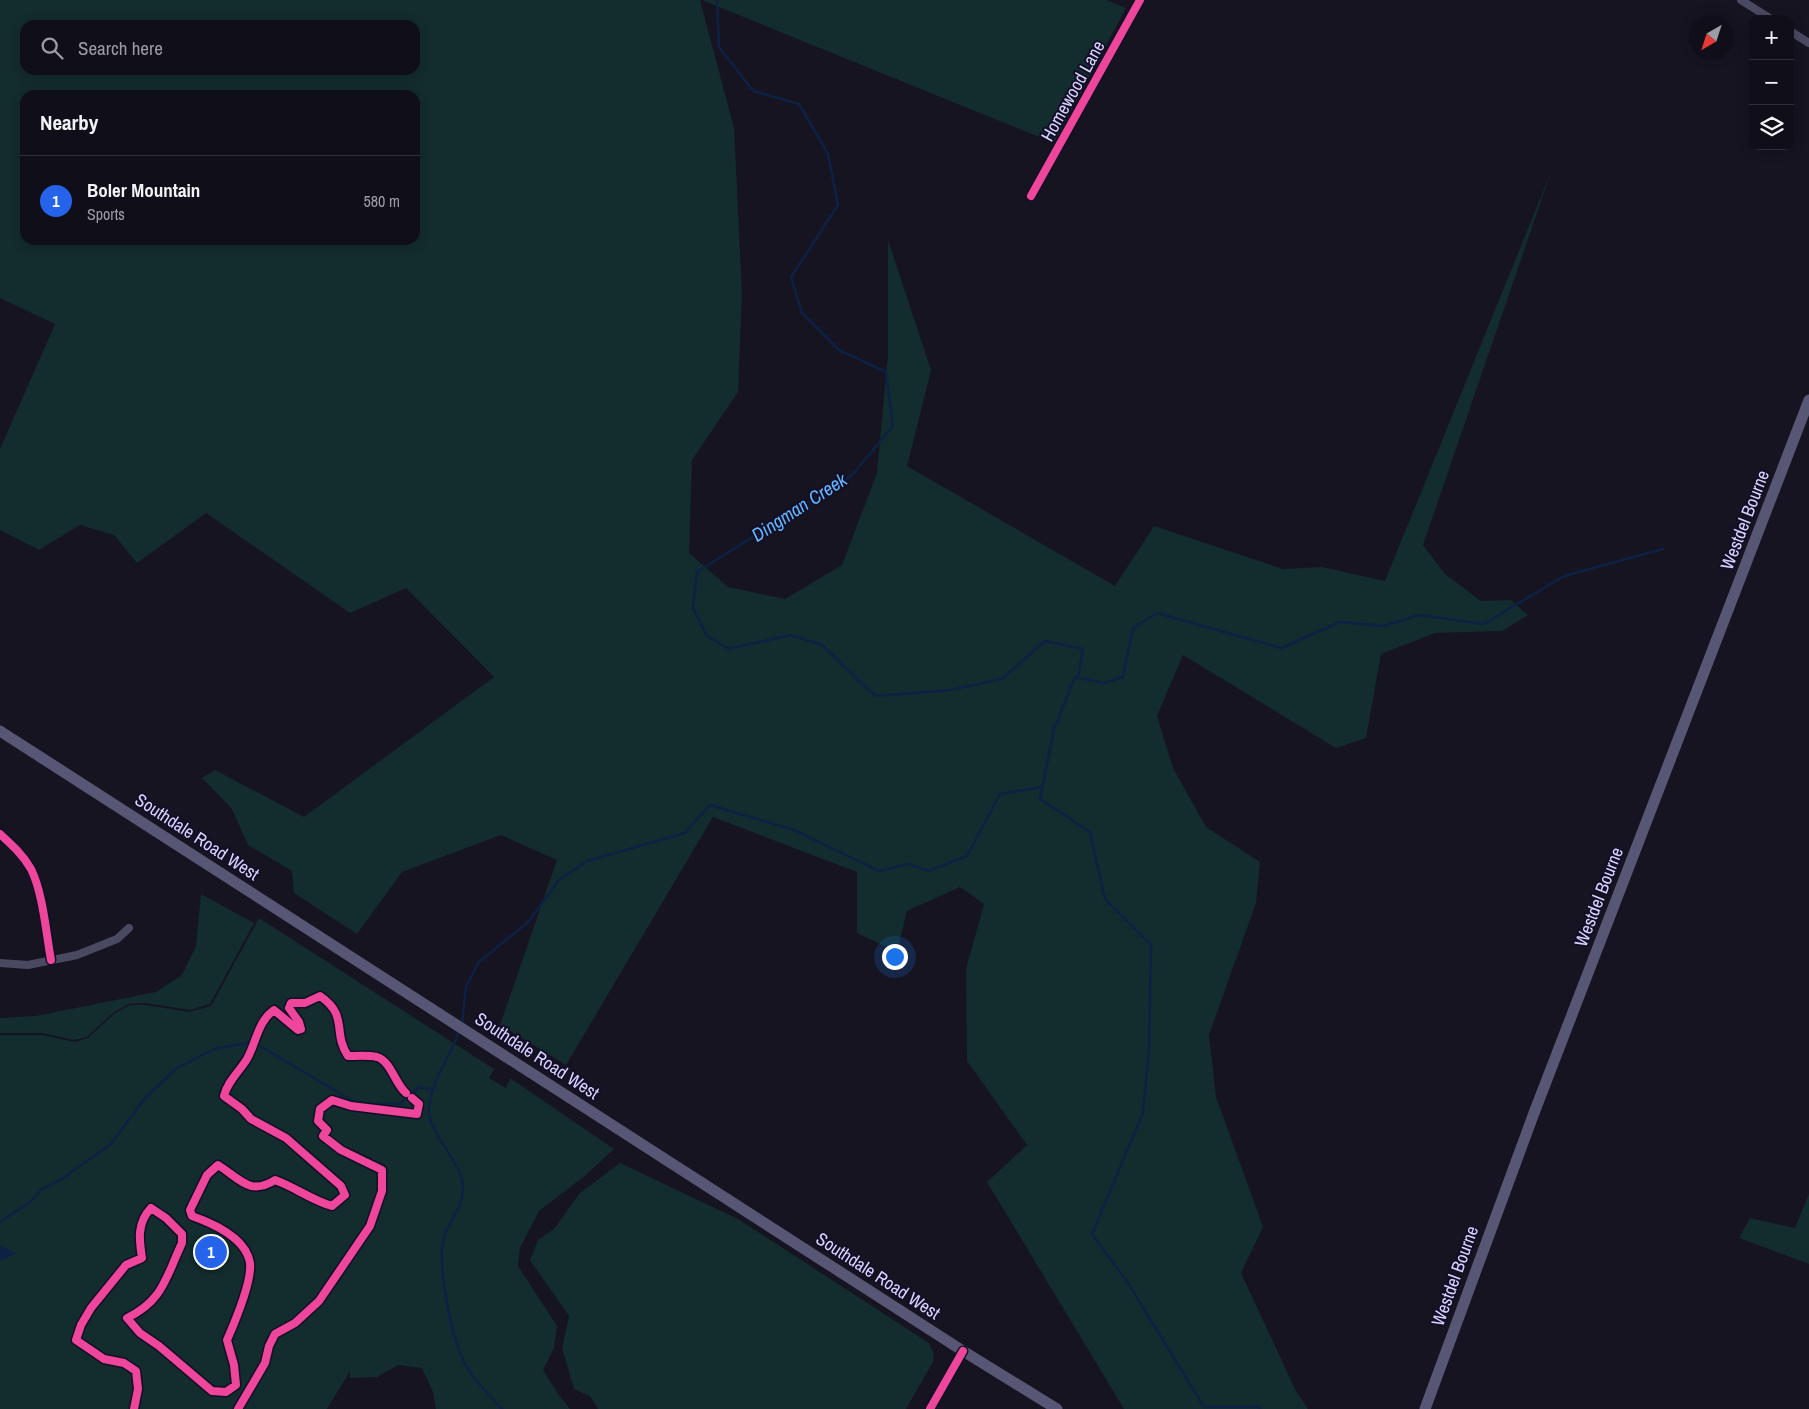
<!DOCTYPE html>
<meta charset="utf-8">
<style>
:root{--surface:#100f19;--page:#191822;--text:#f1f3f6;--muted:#9c9ca2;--line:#302f38;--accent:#2563eb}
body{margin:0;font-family:"Archivo Narrow",sans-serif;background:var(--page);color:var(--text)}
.controls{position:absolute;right:15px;top:15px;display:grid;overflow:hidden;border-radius:10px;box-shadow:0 2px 12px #0003}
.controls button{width:45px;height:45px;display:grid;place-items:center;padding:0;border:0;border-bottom:1px solid var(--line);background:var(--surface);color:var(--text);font:25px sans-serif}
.compass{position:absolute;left:1689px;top:15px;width:45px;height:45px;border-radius:50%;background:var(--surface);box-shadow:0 2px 12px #0003;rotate:219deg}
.you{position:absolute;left:894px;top:956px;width:18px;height:18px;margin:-12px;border:4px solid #fff;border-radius:50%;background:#1a73e8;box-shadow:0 0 0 8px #1a73e833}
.badge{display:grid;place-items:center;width:32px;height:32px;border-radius:50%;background:var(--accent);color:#fff;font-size:16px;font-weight:700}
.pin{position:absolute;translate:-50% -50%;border:2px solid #fff;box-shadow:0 1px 5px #0006}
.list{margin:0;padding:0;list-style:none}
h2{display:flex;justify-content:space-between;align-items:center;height:65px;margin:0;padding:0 20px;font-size:21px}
h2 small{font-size:16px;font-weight:400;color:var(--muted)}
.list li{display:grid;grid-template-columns:32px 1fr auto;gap:15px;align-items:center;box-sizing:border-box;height:90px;padding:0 20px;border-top:1px solid var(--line)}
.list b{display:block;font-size:19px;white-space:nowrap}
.list p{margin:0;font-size:16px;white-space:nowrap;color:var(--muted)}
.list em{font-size:16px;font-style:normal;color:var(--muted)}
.icon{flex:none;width:28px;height:28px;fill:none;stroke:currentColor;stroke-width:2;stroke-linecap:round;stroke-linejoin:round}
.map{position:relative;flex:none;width:1809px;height:1409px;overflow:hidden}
.search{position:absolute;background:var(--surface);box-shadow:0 2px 12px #0003;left:20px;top:20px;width:400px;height:55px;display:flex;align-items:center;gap:12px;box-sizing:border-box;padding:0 18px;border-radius:15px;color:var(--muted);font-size:19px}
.panel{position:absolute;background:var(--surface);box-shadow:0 2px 12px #0003;left:20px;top:90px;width:400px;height:155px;border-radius:15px}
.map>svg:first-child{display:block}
.green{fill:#132c2d;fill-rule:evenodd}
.water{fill:#0d2144}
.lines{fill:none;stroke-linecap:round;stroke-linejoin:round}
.stream{stroke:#0d2144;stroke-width:2.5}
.street{stroke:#4a4962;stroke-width:8}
.secondary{stroke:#575674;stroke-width:11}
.cycleway-casing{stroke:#130f26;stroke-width:11}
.cycleway{stroke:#ed469a;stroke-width:8}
.labels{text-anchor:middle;stroke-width:4;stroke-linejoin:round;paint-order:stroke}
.street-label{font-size:18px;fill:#d9d4ff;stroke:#130f26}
.water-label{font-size:19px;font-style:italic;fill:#62b6ff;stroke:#130f26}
</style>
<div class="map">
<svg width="1809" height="1409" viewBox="0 0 1809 1409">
<rect width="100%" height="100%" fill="#161421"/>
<path class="green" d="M0,0H700L734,128L742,293L738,392L692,460L689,553L728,587L785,599L842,565L877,473L888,355V240L931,370L907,466L1115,586L1154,526L1283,569L1322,567L1385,581L1551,172L1423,545L1445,574L1481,601L1511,600L1528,615L1502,631L1435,633L1381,654L1366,738L1336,748L1183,655L1157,716L1173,768L1206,827L1260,862L1256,903L1209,1035L1216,1097L1263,1227L1241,1273L1296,1391L1308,1409H1124L987,1182L1027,1145L967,1061L966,969L984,904L960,887L907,911L897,952L857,933V872L713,817L566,1065L500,1025L557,860L501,835L402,872L357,934L294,893L292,871L248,845L232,809L202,778L215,770L304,817L494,677L406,588L350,613L206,513L137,563L114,535L80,525L39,550L0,530V449L55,324L0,298ZM25,25H415V70H25ZM25,95H415V240H25Z
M702,0H1106L1126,8L1054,143Z
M201,894L254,923L210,1004L190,1010L145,1003L129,1004L114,1012L87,1037L74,1040L42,1033H0V1018L36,1016L156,992L182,975L196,946Z
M259,918L494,1069L489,1078L506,1088L510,1078L614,1149L586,1175L539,1211L520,1248L518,1266L557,1326L554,1348L543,1370L559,1395L570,1409H436L433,1392L422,1368L398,1365L377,1377L350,1378V1371L327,1409H0V1035H42L75,1042L88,1038L115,1013L130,1005H146L189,1012L211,1006Z
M620,1163L738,1219L929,1343L934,1354L933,1362L906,1409H598L590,1396L574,1389L562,1348L569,1316L530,1260L538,1240L554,1229L579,1194Z
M1809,1194V1264L1739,1238L1750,1218L1795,1228Z"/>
<path class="water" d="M0,1246L16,1253L5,1259L0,1260Z"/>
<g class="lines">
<path class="stream" d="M717,0L719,47L753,91L799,104L828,154L838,205L791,277L802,313L839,350L886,372L893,426L852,475L697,572L693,608L707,636L729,649L790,635L822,645L875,696L950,690L1002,679L1045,641L1083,649L1078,677
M462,1024L466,987L478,963L529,921L559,880L587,861L685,833L710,805L794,830L879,871L908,864L929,871L967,856L1000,794L1042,787
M459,1031C450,1059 429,1082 429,1112C429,1132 464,1167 463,1187C463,1213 445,1221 442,1247C440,1276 451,1335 464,1362C470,1375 491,1398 502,1409
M0,1222L30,1202L42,1189L60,1180L111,1144L145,1098L177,1068L214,1049L253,1042L358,1104H400L419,1087L431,1089
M1260,1409L1259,1407H1204L1128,1283L1092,1234L1143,1113L1149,1047L1151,945L1105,899L1090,832L1040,799L1054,729L1075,677L1104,683L1123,677L1133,628L1157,613L1281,648L1340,622L1384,626L1419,615L1484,624L1564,576L1663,549"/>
<path class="street" d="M1741,0L1771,19
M1790,31L1809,43
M1031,196L1140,0
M0,834C12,845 23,855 31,869C43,893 46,933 51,960
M0,963L28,965L77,955L117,939L129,928
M930,1409L963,1351"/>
<path class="secondary" d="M0,731L963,1351L1057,1409
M1425,1409L1534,1113L1809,400"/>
<defs>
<path id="cycleway" d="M1031,196L1140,0
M0,834C12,845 23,855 31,869C43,893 46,933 51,960
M134,1409L138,1389L136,1371L124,1363L104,1359L76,1340L81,1325L91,1308L126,1265L142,1258C139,1239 137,1223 151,1208L166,1218L182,1234V1243C166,1277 163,1301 127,1318L140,1333L159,1346L212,1391L226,1392L236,1385L234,1365L227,1340C234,1324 252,1281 250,1263C246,1238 212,1223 192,1216L190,1210L207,1175L218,1165C240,1179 250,1196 275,1180C295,1187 311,1200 332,1206L345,1195L341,1186L286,1138L251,1119L242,1109L224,1096C227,1082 239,1072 247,1059C256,1043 258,1021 274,1010L298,1030L301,1029L299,1022L289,1008L291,1003H305L320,996C349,1016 332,1032 348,1056C357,1056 368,1055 377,1057C391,1061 395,1084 406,1093
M238,1409L265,1363L269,1346L275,1334L295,1323L319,1301L370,1226L382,1191V1170L341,1150L323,1136L327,1130L318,1121L320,1109L332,1100L351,1106L417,1114L419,1104L412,1098
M930,1409L963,1351"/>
</defs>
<use href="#cycleway" class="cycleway-casing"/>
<use href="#cycleway" class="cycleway"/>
</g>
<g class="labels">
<g class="street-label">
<text transform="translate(1073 91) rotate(-61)" y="6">Homewood Lane</text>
<text transform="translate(1745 520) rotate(-69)" y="6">Westdel Bourne</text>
<text transform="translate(197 837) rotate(33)" y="6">Southdale Road West</text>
<text transform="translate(1599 897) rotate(-69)" y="6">Westdel Bourne</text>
<text transform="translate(537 1056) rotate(33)" y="6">Southdale Road West</text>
<text transform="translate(878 1276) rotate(33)" y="6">Southdale Road West</text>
<text transform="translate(1455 1276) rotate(-70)" y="6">Westdel Bourne</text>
</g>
<g class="water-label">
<text transform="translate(799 507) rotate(-33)" y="7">Dingman Creek</text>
</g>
</g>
</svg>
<div class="controls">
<button>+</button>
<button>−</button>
<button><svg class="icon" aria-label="layers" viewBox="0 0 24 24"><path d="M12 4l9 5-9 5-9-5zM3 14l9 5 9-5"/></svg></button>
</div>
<svg class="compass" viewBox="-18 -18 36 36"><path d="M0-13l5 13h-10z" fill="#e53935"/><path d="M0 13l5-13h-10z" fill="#9c9ca2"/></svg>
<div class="you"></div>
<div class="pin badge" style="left:211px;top:1252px">1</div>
<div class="search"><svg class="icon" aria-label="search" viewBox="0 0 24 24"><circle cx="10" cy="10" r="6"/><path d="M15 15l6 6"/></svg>Search here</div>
<section class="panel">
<h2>Nearby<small></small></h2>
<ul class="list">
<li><span class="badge">1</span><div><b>Boler Mountain</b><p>Sports</p></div><em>580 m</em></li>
</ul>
</section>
</div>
